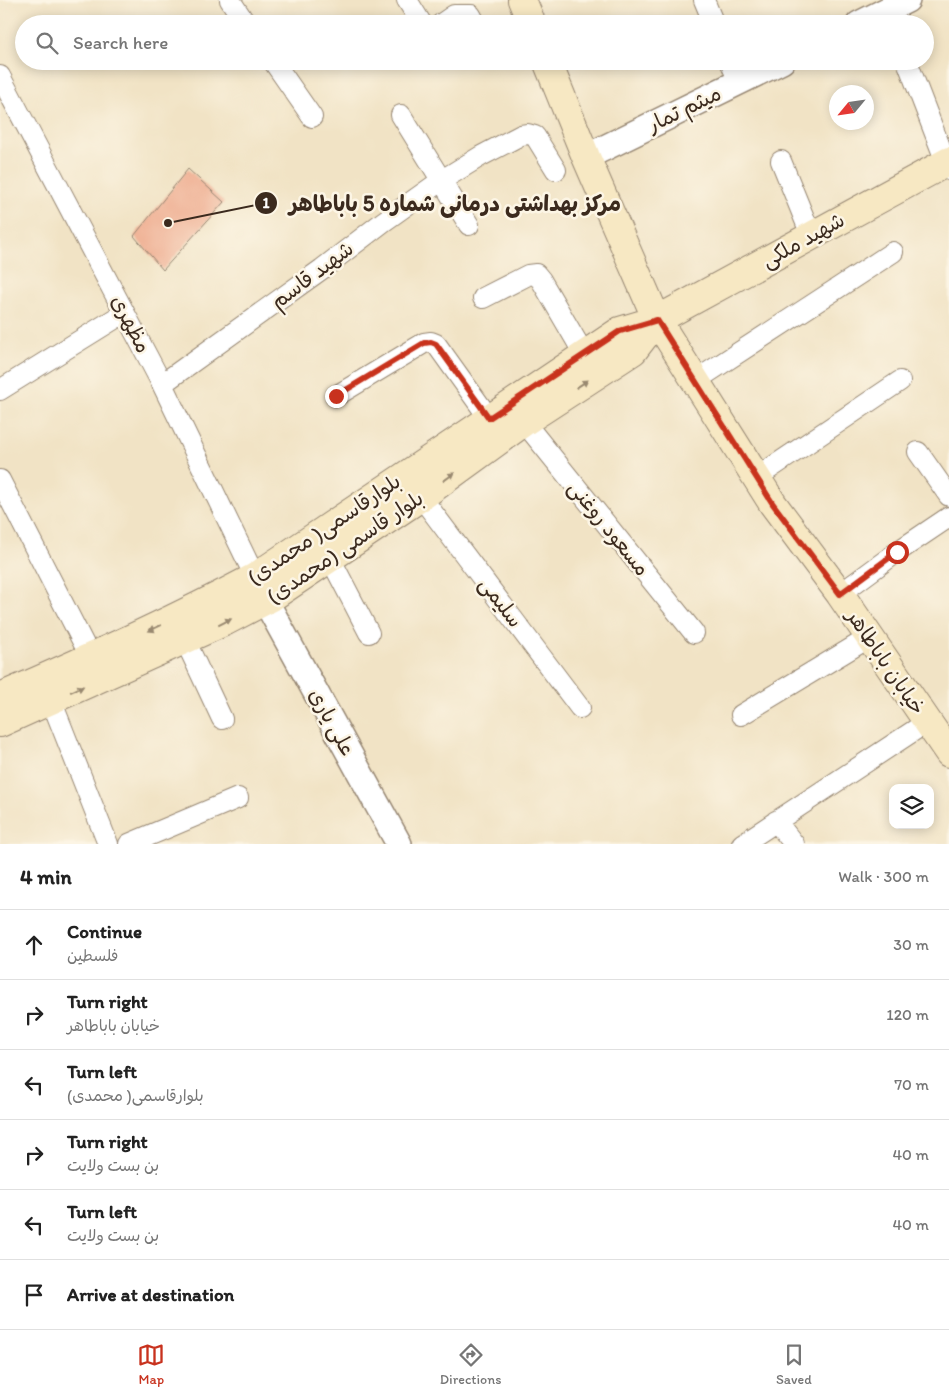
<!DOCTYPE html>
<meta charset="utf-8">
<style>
:root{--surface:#fff;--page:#f6f6f6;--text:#222;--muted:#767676;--line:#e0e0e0;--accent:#c8321e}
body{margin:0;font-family:Itim,"Playpen Sans Arabic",sans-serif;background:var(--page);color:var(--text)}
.controls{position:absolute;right:15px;bottom:15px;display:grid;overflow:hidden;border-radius:10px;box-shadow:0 2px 12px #0003}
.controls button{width:45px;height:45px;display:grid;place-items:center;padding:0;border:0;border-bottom:1px solid var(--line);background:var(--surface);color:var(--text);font:25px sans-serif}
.compass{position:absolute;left:829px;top:85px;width:45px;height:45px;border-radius:50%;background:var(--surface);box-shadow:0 2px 12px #0003;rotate:241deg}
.stop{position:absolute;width:15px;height:15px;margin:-11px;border:4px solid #c8321e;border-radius:50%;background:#fff}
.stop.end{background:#c8321e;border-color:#fff;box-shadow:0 1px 5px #0008}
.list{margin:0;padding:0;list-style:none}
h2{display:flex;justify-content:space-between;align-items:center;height:65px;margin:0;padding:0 20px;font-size:21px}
h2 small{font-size:16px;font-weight:400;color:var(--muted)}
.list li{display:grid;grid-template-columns:32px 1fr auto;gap:15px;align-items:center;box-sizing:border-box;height:70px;padding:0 20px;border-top:1px solid var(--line)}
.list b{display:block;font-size:19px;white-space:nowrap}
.list p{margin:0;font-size:16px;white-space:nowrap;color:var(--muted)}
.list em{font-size:16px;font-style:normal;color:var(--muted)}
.icon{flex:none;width:28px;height:28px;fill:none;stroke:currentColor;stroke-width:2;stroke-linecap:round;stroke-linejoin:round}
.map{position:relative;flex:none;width:949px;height:844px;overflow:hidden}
.search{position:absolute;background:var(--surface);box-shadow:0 2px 12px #0003;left:15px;right:15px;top:15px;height:55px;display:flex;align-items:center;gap:12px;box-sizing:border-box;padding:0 18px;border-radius:28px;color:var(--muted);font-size:19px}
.sheet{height:485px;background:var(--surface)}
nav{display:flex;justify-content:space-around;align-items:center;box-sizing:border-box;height:70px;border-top:1px solid var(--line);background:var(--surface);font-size:14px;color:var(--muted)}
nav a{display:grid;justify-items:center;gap:2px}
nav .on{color:var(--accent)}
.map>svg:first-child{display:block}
.building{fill:#f0b498}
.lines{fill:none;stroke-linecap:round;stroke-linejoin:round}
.minor-casing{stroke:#968672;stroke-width:22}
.tertiary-casing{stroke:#968672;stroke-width:28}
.secondary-casing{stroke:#968672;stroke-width:30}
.minor{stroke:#fff;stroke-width:20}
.tertiary{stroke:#fff;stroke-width:25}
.secondary{stroke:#f7e8c3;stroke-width:28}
.oneway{fill:#998970}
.route{stroke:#c8321e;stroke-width:6}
.labels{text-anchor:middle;stroke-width:5;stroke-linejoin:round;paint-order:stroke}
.street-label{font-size:21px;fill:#3b2a1e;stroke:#fcf5e5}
.leader{fill:none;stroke:#3b2a1e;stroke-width:2}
.callout-dot{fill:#3b2a1e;stroke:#fcf5e5;stroke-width:2}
.mark-label{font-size:15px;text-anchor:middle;font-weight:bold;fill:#fff}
.callout-label{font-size:22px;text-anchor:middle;font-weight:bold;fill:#3b2a1e;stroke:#fcf5e5;stroke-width:5;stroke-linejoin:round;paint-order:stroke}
</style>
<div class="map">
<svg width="949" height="844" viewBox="0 0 949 844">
<rect width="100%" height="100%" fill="#fcf5e5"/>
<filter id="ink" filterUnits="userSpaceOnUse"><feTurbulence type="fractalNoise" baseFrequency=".02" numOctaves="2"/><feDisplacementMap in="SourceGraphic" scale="10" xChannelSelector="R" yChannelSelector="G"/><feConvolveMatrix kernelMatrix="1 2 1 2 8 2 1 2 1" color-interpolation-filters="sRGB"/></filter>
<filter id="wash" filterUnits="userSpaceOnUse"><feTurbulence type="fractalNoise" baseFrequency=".0096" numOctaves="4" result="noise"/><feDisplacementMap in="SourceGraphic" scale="20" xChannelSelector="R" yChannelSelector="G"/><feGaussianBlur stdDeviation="1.12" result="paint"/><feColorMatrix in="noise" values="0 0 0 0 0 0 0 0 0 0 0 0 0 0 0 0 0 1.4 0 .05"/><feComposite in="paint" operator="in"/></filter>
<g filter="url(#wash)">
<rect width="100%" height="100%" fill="#f1e3c5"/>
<g id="blocks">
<path class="building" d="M188,169L224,202L163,270L134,236Z"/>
</g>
</g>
<g filter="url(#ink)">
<use href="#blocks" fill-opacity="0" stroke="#968672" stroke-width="1"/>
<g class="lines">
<defs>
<path id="minor" d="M230,0L246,24
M407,0L422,24
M704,0L714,24
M441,24L454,15H471L476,24
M273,61L312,117
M730,61L739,82
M907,61L949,170
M0,76L162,384L255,577
M401,115L469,225
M781,161L811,235
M483,298L528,275L536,274L541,280L584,354
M695,381L893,252
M162,384L322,269L383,222L442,180L481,156L521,135L528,134L535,136L556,170
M0,390L124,313
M336,396L424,343L431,342L436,344L489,418
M524,422L694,633
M918,452L949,496
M756,478L900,381
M0,480L91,658
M421,497L580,708
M330,558L369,633
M840,594L897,552L949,517
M185,640L222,719
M51,700L108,844
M741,715L870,637
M776,821L794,844
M129,844L238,798
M742,844L927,722"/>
<path id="tertiary" d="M859,24L907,0
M586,157L782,61
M265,600L399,844"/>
<path id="secondary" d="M522,0L532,24
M547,61L586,157L657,320L773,504L840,594L949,753
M0,697C86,660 172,621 255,577L620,331L657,320L949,161
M0,723L226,621L272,597L421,497L524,422L633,351L657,320"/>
</defs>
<use href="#minor" class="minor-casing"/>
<use href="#tertiary" class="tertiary-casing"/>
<use href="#secondary" class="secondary-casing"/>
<use href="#minor" class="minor"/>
<use href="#tertiary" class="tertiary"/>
<use href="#secondary" class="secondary"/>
</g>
<defs><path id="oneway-solid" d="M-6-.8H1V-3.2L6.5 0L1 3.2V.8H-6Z" transform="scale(1.25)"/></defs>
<g class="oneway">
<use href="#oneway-solid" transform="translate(582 384) rotate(-33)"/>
<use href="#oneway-solid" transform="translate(449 477) rotate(-36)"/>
<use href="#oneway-solid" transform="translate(225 622) rotate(-26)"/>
<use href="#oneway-solid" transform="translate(155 628) rotate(155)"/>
<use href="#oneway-solid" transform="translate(77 689) rotate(-24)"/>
</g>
</g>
<g class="lines" filter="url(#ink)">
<path class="route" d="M336,396L424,343L431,342L436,344L489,418L620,331L657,320L773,504L840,594L897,552"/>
</g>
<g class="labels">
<g class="street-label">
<text transform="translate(684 109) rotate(-26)" y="7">میثم تمار</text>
<text transform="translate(803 240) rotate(-29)" y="7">شهید ملکی</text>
<text transform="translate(312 275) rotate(-37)" y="7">شهید قاسم</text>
<text transform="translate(131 324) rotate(63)" y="7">مظهری</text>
<text transform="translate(609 528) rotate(51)" y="7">مسعود روغنی</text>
<text transform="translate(324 529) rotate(-34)" y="7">بلوارقاسمی( محمدی)</text>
<text transform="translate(345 547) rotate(-34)" y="7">بلوار قاسمی (محمدی)</text>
<text transform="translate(501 602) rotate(53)" y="7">سلیمی</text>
<text transform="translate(886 662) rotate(56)" y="7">خیابان باباطاهر</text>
<text transform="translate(332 722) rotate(61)" y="7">علی یاری</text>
</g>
</g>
<path class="leader" d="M168 223L266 203"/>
<g class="callout-dot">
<circle cx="168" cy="223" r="5"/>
<circle cx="266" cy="203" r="12"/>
</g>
<g class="mark-label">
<text x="266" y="208">1</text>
</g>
<g class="callout-label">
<text x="455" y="211">مرکز بهداشتی درمانی شماره 5 باباطاهر</text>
</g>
</svg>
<div class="controls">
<button><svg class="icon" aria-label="layers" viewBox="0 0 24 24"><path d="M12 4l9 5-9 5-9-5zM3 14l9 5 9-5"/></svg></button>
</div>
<svg class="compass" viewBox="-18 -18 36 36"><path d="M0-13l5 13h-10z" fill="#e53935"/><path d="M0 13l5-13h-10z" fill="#767676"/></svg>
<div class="stop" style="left:897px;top:552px"></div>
<div class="stop end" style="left:336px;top:396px"></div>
<div class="search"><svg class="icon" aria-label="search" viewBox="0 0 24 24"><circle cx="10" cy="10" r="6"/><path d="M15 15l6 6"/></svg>Search here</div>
</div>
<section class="sheet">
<h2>4 min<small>Walk · 300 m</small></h2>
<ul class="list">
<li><svg class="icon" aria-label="ahead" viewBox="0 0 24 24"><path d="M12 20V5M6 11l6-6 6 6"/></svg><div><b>Continue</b><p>فلسطین</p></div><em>30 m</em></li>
<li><svg class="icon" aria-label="right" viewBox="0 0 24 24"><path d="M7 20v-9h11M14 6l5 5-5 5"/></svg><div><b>Turn right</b><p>خیابان باباطاهر</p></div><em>120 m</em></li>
<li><svg class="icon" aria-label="left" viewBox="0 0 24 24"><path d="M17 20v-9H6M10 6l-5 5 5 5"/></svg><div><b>Turn left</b><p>بلوارقاسمی( محمدی)</p></div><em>70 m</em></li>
<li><svg class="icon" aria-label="right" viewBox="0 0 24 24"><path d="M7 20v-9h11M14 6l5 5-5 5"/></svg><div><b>Turn right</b><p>بن بست ولایت</p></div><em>40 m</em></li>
<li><svg class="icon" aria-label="left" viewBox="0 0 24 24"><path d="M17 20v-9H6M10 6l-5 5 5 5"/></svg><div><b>Turn left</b><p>بن بست ولایت</p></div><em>40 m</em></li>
<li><svg class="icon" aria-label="arrive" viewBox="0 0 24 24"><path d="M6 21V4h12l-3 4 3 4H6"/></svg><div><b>Arrive at destination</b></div></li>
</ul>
</section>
<nav>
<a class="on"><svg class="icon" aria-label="map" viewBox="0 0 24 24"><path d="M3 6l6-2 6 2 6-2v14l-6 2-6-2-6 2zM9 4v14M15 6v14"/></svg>Map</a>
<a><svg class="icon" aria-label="directions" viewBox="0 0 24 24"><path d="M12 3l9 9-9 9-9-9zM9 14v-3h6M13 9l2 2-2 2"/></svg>Directions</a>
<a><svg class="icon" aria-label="saved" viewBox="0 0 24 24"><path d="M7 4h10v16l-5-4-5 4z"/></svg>Saved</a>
</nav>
